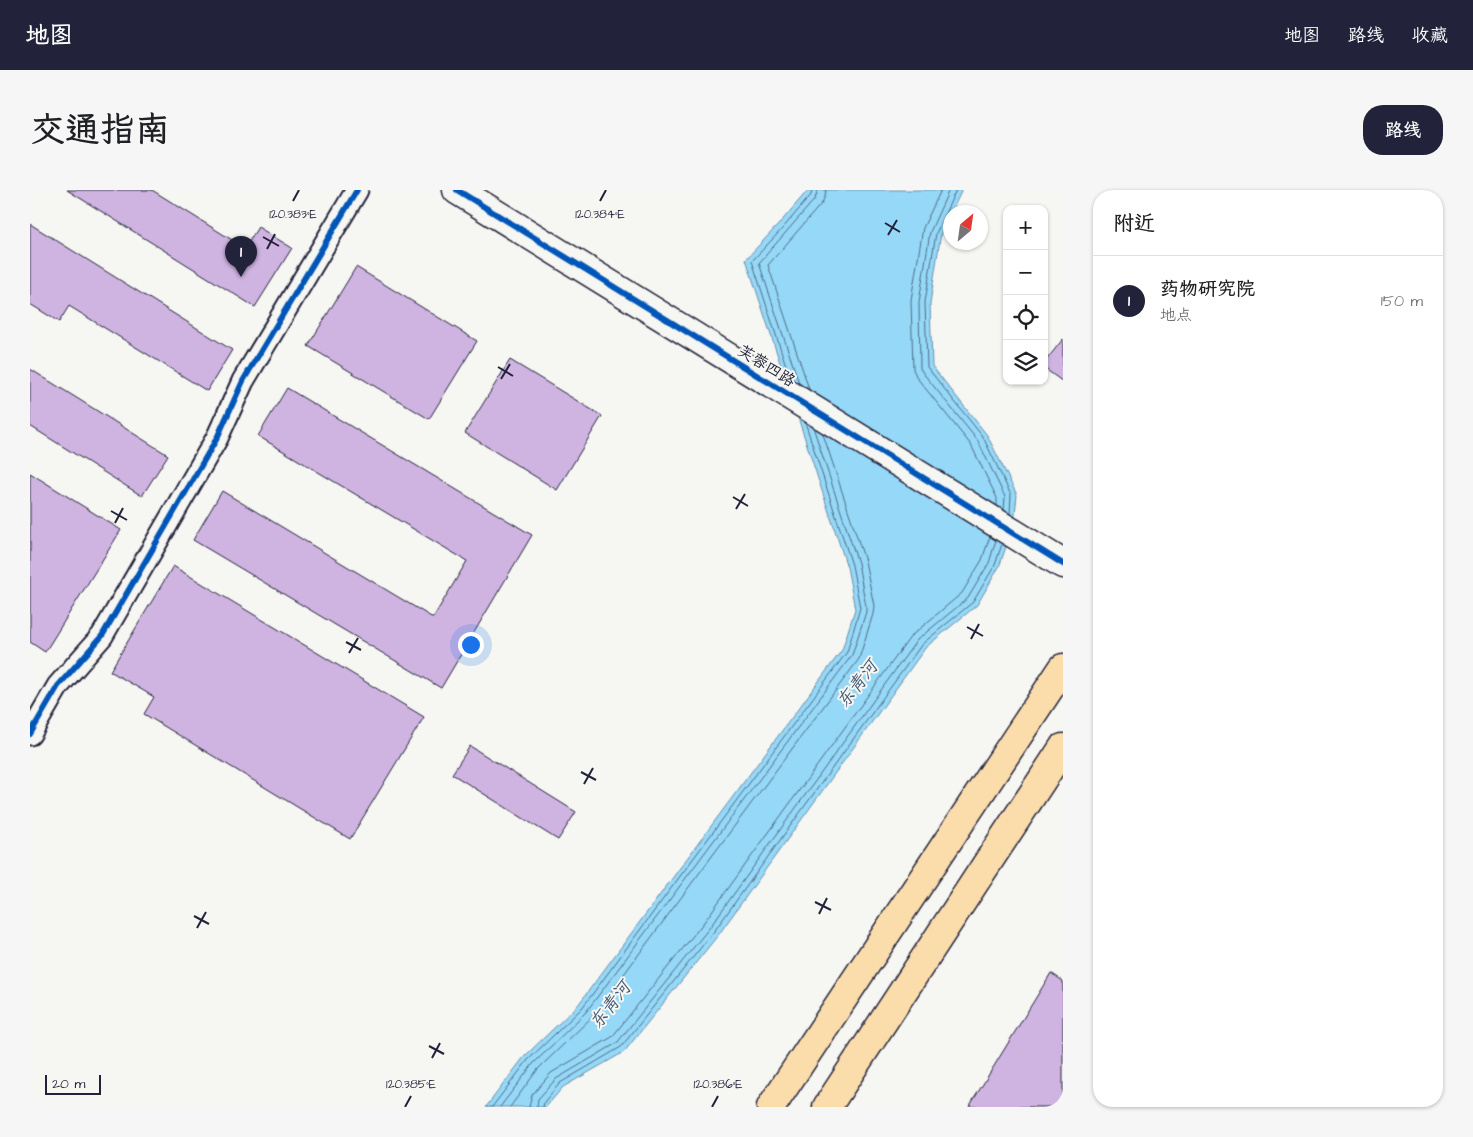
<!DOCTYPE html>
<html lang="zh">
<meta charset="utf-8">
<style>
:root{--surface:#fff;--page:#f6f6f6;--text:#202124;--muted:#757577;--line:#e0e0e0;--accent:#22223b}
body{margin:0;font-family:"Architects Daughter","LXGW WenKai TC",sans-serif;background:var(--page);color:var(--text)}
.controls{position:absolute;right:15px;top:15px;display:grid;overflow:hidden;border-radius:10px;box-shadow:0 1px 4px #0004}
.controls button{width:45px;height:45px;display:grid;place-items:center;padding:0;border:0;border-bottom:1px solid var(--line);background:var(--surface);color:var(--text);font:25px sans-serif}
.compass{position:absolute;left:913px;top:15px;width:45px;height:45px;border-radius:50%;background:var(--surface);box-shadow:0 1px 4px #0004;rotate:29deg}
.scale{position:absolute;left:15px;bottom:12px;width:56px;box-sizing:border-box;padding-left:5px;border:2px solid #22223b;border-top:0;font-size:14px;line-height:18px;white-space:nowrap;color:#22223b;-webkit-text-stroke:4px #f6f6f2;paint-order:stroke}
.you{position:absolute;left:440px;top:454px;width:18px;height:18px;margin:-12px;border:4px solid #fff;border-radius:50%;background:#1a73e8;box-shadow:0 0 0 8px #1a73e833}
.badge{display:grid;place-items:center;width:32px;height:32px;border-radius:50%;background:var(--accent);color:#fff;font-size:16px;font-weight:700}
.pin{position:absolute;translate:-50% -41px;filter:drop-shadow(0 1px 2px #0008)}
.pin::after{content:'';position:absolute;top:26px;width:18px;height:15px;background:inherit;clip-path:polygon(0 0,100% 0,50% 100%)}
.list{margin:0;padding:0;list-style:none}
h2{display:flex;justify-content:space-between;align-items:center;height:65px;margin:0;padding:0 20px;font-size:21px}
h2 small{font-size:16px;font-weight:400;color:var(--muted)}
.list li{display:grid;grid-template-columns:32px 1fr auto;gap:15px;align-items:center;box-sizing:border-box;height:90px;padding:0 20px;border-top:1px solid var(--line)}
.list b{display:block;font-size:19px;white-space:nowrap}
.list p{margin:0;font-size:16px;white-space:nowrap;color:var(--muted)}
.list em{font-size:16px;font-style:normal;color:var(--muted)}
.icon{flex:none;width:28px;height:28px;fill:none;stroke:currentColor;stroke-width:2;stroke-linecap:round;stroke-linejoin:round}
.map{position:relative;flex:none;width:1033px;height:917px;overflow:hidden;border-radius:20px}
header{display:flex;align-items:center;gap:30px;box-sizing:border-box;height:70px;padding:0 25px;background:var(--accent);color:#fff}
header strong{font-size:24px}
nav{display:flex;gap:28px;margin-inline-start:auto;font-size:18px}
.intro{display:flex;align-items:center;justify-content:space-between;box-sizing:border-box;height:120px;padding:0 30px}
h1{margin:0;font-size:35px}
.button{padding:12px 22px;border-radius:20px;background:var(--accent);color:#fff;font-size:18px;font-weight:700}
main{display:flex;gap:30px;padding:0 30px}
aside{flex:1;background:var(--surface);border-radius:20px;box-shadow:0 1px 4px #0004}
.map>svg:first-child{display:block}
.water{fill:#95d8f7;stroke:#678fac}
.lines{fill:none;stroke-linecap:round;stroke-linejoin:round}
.shore{stroke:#506b86;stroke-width:1}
.building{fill:#cfb4e2;stroke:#22223b}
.minor-casing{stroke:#22223b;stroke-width:25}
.tertiary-casing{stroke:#22223b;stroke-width:31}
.primary-casing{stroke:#22223b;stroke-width:31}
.minor{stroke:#f6f6f2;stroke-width:21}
.tertiary{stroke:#f6f6f2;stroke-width:28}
.primary{stroke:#fbddab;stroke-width:28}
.cycleway-casing{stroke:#f6f6f2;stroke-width:9}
.cycleway{stroke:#0057b8;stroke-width:6}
.ticks{fill:none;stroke:#22223b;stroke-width:2}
.labels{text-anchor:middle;stroke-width:4;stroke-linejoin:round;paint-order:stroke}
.street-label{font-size:16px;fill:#22223b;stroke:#f6f6f2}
.water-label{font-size:18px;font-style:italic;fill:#445973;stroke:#f6f6f2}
.ticks-label{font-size:12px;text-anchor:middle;fill:#22223b;stroke:#f6f6f2;stroke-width:4;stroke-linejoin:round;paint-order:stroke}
</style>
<header>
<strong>地图</strong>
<nav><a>地图</a><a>路线</a><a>收藏</a></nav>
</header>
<div class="intro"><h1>交通指南</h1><a class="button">路线</a></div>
<main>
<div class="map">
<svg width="1033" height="917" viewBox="0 0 1033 917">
<rect width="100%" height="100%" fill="#f6f6f2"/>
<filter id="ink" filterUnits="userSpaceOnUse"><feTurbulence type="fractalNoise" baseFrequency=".02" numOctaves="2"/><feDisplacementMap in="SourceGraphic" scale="10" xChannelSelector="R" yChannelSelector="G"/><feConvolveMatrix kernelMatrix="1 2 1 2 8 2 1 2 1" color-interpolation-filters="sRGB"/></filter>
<g filter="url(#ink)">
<path class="water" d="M778,0H932L911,43L900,113L902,176L957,245L987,305L984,334L969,377L947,415L896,457L689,744L594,862L533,897L516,917H456L494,867L548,815L812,460L825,419L817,377L716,69L749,34Z"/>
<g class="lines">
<path class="shore" d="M911,0L893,38L881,110L883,179L887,188L941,255L967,308V315
M919,0L900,42L889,112L890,178L893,183L948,251L975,307L974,320
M926,0L906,43L895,112L897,177L953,247L981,305L980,323
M760,188L722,71L753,38L781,5L782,0
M769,193L729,73L785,9L788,0
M779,199L738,75L792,13L795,6L796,0
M462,917L498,870L552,818L817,462L830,418L822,375L775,232
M470,917L503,874L556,822L822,465L836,422V417L828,373L783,237
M480,917L508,879L562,827L829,469L843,424L844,416L835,371L793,244
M499,917L502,905L521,883L582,847L674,732L881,446L932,403L952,370L960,346
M507,917L508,909L526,889L587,853L680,737L887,450L938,408L959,373L966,350
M513,917L514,912L530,893L591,857L685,740L892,454L943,412L965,375L972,354"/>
</g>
<path class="building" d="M37,0H122L215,58L228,37L262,58L225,117Z
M0,34L202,160L177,201L39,116L29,132L0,114Z
M326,77L447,151L399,229L278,156Z
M1033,149V192L1014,178V173Z
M480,170L572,226L527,300L435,243Z
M0,179L138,265L112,306L0,236Z
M257,198L502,345L411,498L163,350L192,301L403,428L437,371L228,246Z
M0,283L91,340L15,462L0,452Z
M143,376L394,527L320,649L114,524L124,507L80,481Z
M440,556L546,622L528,650L422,584Z
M1021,783L1033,791V917H939Z"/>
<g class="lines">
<defs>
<path id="minor" d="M0,544L28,496L72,446L187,248L213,191L327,0"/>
<path id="tertiary" d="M427,0L1033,374"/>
<path id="primary" d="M741,917L1033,478
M797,917L1033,558"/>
</defs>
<use href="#minor" class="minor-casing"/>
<use href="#tertiary" class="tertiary-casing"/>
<use href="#primary" class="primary-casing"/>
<use href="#minor" class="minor"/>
<use href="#tertiary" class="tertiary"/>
<use href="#primary" class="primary"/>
<defs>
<path id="cycleway" d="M427,0L1033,374
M0,544L28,496L72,446L187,248L213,191L327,0"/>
</defs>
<use href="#cycleway" class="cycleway-casing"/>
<use href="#cycleway" class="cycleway"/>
</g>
</g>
<path class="ticks" d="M263,11L269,0M570,11L576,0M855,33L870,42M858,45L867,30M233,47L249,56M237,59L245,44M468,177L483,186M471,189L480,174M703,307L718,316M706,319L715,304M81,321L97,330M85,333L93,318M937,437L953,446M941,449L949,434M316,452L331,460M319,463L328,448M551,582L566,590M554,594L563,578M785,712L801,720M789,724L797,708M164,726L179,734M167,738L176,722M399,856L414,864M402,868L410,853M375,917L381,906M682,917L688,906"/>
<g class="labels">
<g class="street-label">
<text transform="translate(737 175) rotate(32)" y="6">芙蓉四路</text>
</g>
<g class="water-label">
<text transform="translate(827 494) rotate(-52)" y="6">东青河</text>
<text transform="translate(580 815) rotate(-52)" y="6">东青河</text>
</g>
</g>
<g class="ticks-label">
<text x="263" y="28">120.383°E</text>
<text x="570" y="28">120.384°E</text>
<text x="381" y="898">120.385°E</text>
<text x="688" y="898">120.386°E</text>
</g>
</svg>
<div class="controls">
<button>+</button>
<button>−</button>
<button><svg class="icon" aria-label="locate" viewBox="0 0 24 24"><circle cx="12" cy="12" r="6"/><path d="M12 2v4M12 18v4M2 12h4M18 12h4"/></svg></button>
<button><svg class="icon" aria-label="layers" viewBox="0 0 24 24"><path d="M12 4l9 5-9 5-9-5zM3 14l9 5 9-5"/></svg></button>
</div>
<svg class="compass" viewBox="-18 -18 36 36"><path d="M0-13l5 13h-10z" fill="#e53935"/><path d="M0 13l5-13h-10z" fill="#757577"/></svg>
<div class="scale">20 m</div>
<div class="you"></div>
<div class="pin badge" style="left:211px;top:87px">1</div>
</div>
<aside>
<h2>附近<small></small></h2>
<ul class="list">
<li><span class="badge">1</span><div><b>药物研究院</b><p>地点</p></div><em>150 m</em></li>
</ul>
</aside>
</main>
